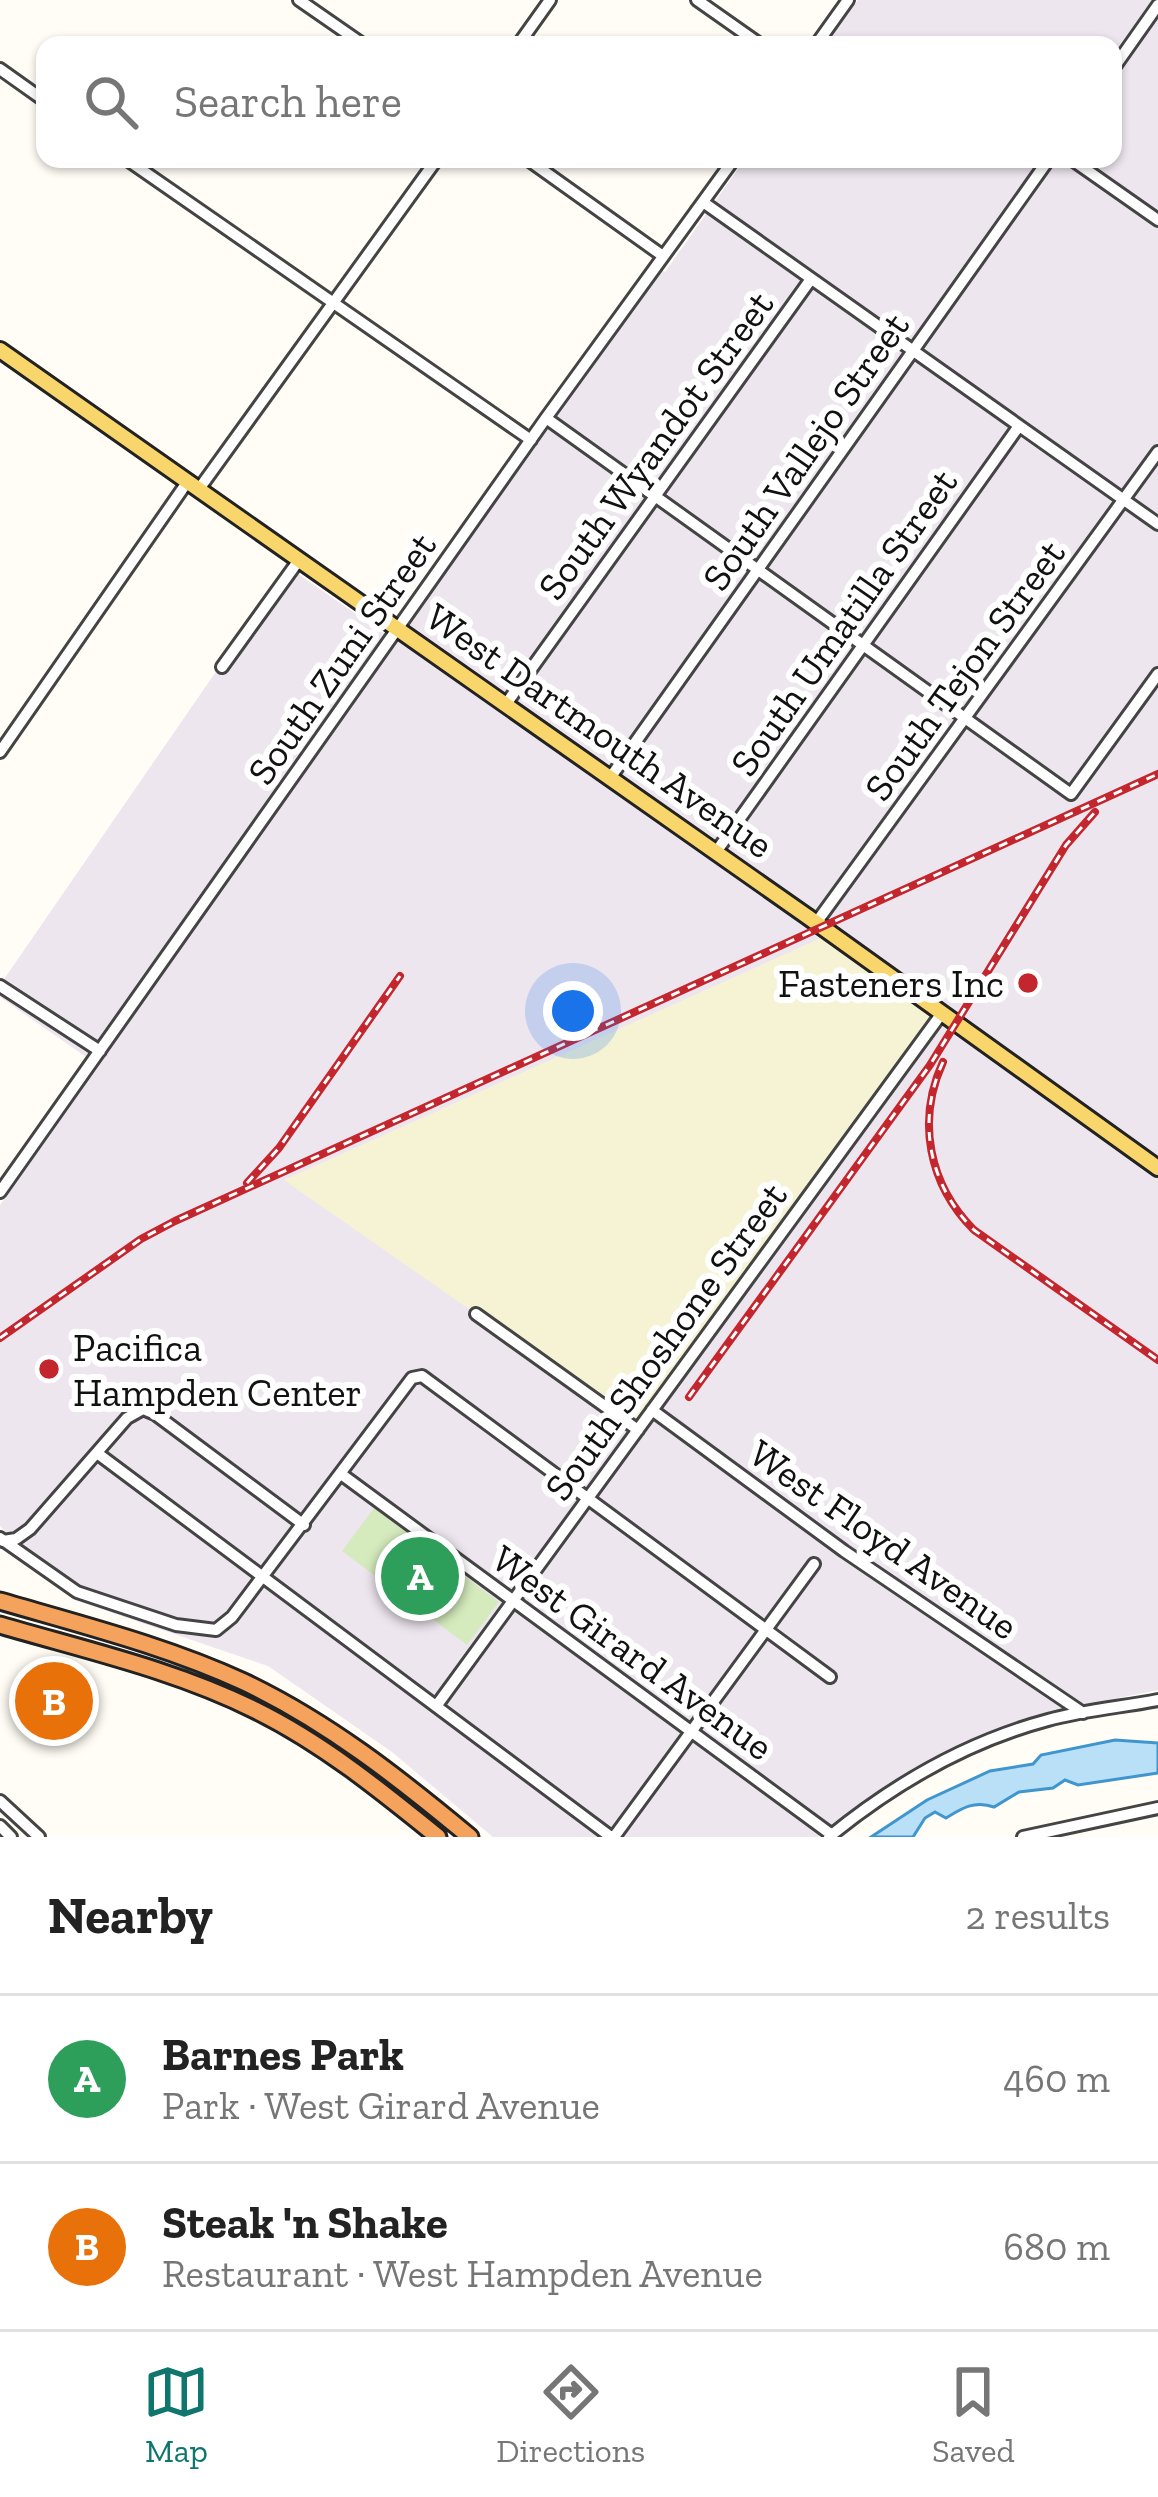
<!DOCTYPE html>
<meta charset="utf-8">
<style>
:root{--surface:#fff;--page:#f6f6f6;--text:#222;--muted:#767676;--line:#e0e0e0;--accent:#0f766e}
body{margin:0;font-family:"Zilla Slab",serif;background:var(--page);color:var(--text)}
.you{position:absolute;left:573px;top:1011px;width:42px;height:42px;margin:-30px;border:9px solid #fff;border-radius:50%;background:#1a73e8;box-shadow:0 0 0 18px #1a73e833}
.badge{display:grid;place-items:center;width:78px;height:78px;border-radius:50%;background:var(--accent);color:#fff;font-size:39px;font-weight:700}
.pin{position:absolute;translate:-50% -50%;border:6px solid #fff;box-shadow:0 3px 12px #0006}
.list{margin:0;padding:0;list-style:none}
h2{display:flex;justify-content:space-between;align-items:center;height:156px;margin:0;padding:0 48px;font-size:51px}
h2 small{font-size:39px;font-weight:400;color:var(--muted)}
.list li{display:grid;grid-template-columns:78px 1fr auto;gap:36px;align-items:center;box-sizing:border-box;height:168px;padding:0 48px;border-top:3px solid var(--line)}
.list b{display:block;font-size:45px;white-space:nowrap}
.list p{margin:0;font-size:39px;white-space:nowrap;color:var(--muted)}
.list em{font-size:39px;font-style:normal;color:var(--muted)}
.icon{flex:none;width:66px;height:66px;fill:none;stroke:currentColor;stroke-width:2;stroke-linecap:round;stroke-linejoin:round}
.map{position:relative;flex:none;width:1158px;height:1837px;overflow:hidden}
.search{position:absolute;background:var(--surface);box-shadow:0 3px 9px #0004;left:36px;right:36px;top:36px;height:132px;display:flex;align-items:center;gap:30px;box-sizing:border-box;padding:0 42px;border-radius:24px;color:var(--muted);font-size:45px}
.sheet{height:492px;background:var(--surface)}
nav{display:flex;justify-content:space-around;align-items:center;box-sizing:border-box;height:168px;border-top:3px solid var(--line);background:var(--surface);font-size:33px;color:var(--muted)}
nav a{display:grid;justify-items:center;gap:6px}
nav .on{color:var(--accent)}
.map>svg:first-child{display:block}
.industrial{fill:#eee6ef}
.farmland{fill:#f6f3d4}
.green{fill:#d5ebbd}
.water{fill:#b9e0f7;stroke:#3f96cf;stroke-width:3}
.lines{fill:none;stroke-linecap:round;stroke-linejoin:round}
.minor-casing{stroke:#444;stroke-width:16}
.major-casing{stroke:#222;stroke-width:20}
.highway-casing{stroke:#222;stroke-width:21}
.minor{stroke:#fff;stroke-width:10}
.major{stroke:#f9d66b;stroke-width:14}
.highway{stroke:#f5a25d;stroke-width:15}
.rail-casing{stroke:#c4262e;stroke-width:8}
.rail{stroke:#fff;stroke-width:3;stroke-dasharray:9;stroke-linecap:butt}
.poi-dot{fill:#c4262e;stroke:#fff;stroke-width:4.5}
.labels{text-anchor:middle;stroke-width:12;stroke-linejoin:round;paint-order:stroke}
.street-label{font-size:39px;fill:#111;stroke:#fff}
.poi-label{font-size:39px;fill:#111;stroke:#fff;text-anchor:end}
</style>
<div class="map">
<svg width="1158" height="1837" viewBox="0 0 1158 1837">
<rect width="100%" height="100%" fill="#fffdf5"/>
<path class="industrial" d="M858,0H1158V1690L1049,1712L969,1740L880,1789L818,1837H493L392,1752L268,1666L75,1600L58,1588L0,1526V1205L99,1066L0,997V985L288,567L385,634L650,263L665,272L745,159H1113V45H826Z"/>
<path class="farmland" d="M821,938L934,1016L634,1424L284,1180Z"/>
<path class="green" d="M374,1508L499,1602L467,1645L342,1551Z"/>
<path class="water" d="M1115,1740L1158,1743V1773L1078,1785L1065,1780L1053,1788L1019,1792L994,1807C975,1800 962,1808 946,1818L935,1812L925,1818L913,1837H871L927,1800L990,1771L1033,1764L1041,1755Z"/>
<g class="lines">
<defs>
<path id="minor" d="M299,0L364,45
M697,0L761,45
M518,45L550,0
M816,45L848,0
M0,69L45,101
M1113,69L1158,5
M126,159L531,440
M527,159L663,256
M1071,159L1158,220
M703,202L1158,524
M546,418L1071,794L1158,674
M199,489L437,159
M222,667L299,560
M506,704L811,279
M0,752L188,481
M610,778L1049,159
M716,852L1019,426
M816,923L1158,452
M0,986L100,1051
M0,1192L546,418L734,159
M476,1314L638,1430
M652,1410L844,1551L1083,1713
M97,1453L611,1837
M341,1474L832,1835
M0,1538L77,1592L176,1625L216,1630L232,1617L412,1378L422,1376L830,1677
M3,1541L16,1539L30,1529L127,1418L143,1409L155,1414L304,1525
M437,1705L942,1013
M0,1801L39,1837
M0,1826L11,1837
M614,1837L814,1564
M829,1837C895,1783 966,1742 1048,1720C1084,1710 1122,1707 1158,1700
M1023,1837L1158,1808"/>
<path id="major" d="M0,350L808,917L1158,1168"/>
<path id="highway" d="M0,1601C82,1625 166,1646 244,1682C328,1722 399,1778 470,1837
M0,1625C85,1650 175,1670 255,1710C322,1743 380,1790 438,1837"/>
</defs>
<use href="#minor" class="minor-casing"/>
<use href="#major" class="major-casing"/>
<use href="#highway" class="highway-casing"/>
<use href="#minor" class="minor"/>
<use href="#major" class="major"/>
<use href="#highway" class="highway"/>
<defs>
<path id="rail" d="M943,1062C916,1121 929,1185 974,1230L1158,1360
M247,1183L279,1148L400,976
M0,1338L141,1239L175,1221L1158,774
M689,1397L930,1065L1066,845L1095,812"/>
</defs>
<use href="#rail" class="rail-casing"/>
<use href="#rail" class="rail"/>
</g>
<g class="poi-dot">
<circle cx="1028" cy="983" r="12"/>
<circle cx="49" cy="1369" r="12"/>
</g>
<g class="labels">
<g class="street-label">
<text transform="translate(655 445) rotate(-54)" y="14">South Wyandot Street</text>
<text transform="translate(805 451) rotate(-55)" y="14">South Vallejo Street</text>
<text transform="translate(843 622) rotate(-55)" y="14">South Umatilla Street</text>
<text transform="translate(341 658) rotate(-55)" y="14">South Zuni Street</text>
<text transform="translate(964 670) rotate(-54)" y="14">South Tejon Street</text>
<text transform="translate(600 730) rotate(35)" y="14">West Dartmouth Avenue</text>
<text transform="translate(665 1341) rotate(-54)" y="14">South Shoshone Street</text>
<text transform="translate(884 1539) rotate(35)" y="14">West Floyd Avenue</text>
<text transform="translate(633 1652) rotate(36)" y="14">West Girard Avenue</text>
</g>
<g class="poi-label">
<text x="1004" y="997">Fasteners Inc</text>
<text x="73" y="1361" text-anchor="start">Pacifica<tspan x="73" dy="45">Hampden Center</tspan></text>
</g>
</g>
</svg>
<div class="you"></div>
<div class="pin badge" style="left:420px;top:1576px;background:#2e9e5b">A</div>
<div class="pin badge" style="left:54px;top:1701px;background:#e8710a">B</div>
<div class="search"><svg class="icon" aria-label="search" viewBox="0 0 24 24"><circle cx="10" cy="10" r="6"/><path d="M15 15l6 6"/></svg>Search here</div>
</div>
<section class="sheet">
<h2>Nearby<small>2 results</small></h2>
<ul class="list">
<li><span class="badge" style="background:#2e9e5b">A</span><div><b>Barnes Park</b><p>Park · West Girard Avenue</p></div><em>460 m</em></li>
<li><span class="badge" style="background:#e8710a">B</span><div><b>Steak 'n Shake</b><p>Restaurant · West Hampden Avenue</p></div><em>680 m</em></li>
</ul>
</section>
<nav>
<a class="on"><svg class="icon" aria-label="map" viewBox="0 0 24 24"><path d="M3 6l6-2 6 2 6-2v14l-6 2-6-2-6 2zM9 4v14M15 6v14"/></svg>Map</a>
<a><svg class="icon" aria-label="directions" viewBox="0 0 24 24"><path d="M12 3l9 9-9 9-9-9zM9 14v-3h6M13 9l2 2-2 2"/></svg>Directions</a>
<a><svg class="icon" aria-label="saved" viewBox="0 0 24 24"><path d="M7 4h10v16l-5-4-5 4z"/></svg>Saved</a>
</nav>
